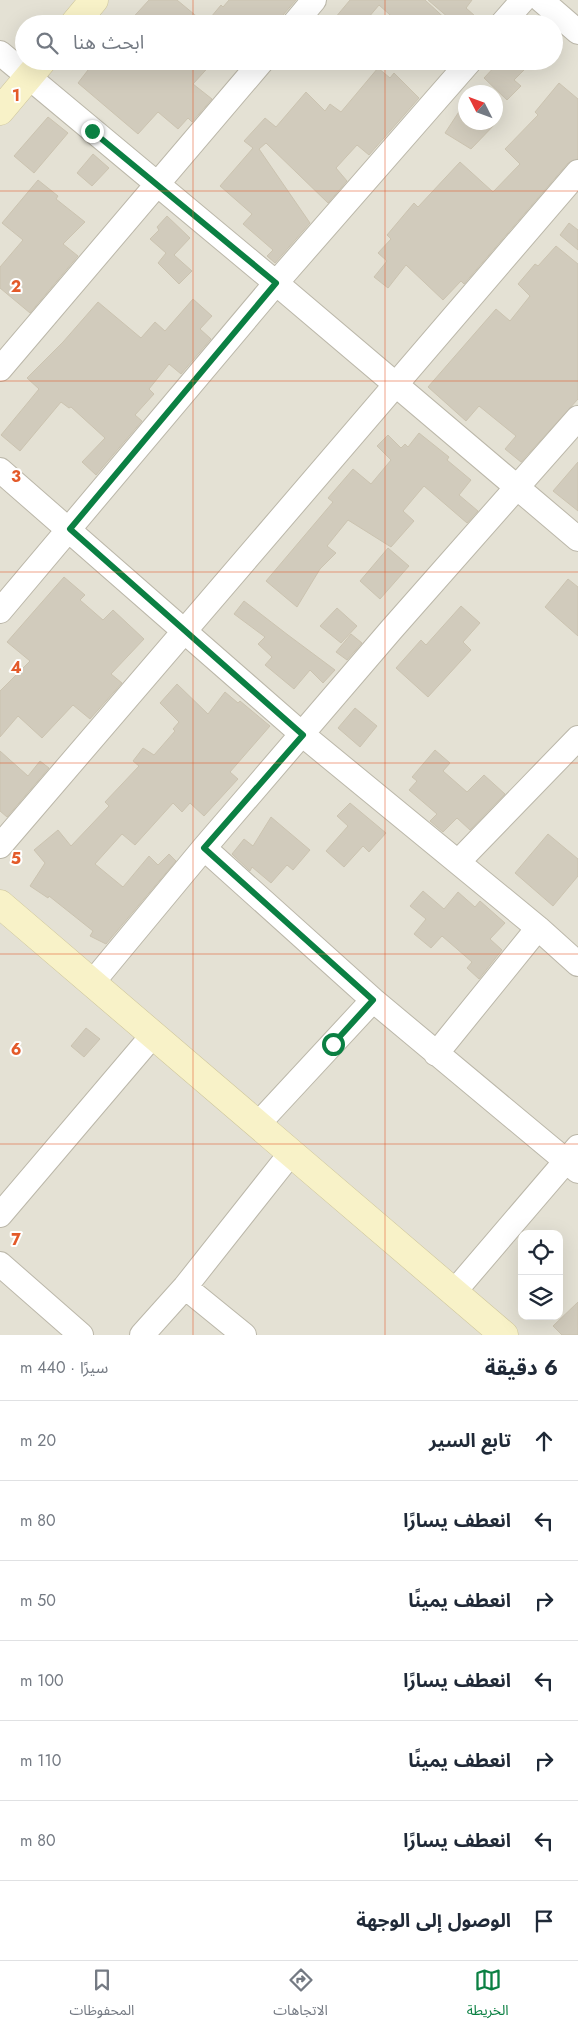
<!DOCTYPE html>
<html lang="ar">
<meta charset="utf-8">
<style>
:root{--surface:#fff;--page:#f2f2f3;--text:#1f2937;--muted:#747a83;--line:#e0e1e3;--accent:#0b8043}
body{margin:0;font-family:Jost,"Noto Sans Arabic",sans-serif;background:var(--page);color:var(--text);direction:rtl}
.controls{position:absolute;right:15px;bottom:15px;display:grid;overflow:hidden;border-radius:10px;box-shadow:0 5px 20px #0002}
.controls button{width:45px;height:45px;display:grid;place-items:center;padding:0;border:0;border-bottom:1px solid var(--line);background:var(--surface);color:var(--text);font:25px sans-serif}
.compass{position:absolute;left:458px;top:85px;width:45px;height:45px;border-radius:50%;background:var(--surface);box-shadow:0 5px 20px #0002;rotate:312deg}
.stop{position:absolute;width:15px;height:15px;margin:-11px;border:4px solid #0b8043;border-radius:50%;background:#fff}
.stop.end{background:#0b8043;border-color:#fff;box-shadow:0 1px 5px #0008}
.list{margin:0;padding:0;list-style:none}
h2{display:flex;justify-content:space-between;align-items:center;height:65px;margin:0;padding:0 20px;font-size:21px}
h2 small{font-size:16px;font-weight:400;color:var(--muted)}
.list li{display:grid;grid-template-columns:32px 1fr auto;gap:15px;align-items:center;box-sizing:border-box;height:80px;padding:0 20px;border-top:1px solid var(--line)}
.list b{display:block;font-size:19px;white-space:nowrap}
.list em{font-size:16px;font-style:normal;color:var(--muted)}
.icon{flex:none;width:28px;height:28px;fill:none;stroke:currentColor;stroke-width:2;stroke-linecap:round;stroke-linejoin:round}
.map{position:relative;flex:none;width:578px;height:1335px;overflow:hidden;direction:ltr}
.search{position:absolute;background:var(--surface);box-shadow:0 5px 20px #0002;left:15px;right:15px;top:15px;height:55px;display:flex;align-items:center;gap:12px;box-sizing:border-box;padding:0 18px;border-radius:28px;color:var(--muted);font-size:19px}
.sheet{height:625px;background:var(--surface)}
nav{display:flex;justify-content:space-around;align-items:center;box-sizing:border-box;height:70px;border-top:1px solid var(--line);background:var(--surface);font-size:14px;color:var(--muted)}
nav a{display:grid;justify-items:center;gap:2px}
nav .on{color:var(--accent)}
.map>svg:first-child{display:block}
.residential{fill:#e4e1d4;fill-rule:evenodd}
.building{fill:#d1cbbc;stroke:#cbc3b0}
.lines{fill:none;stroke-linecap:round;stroke-linejoin:round}
.street-casing{stroke:#bbb7a9;stroke-width:26}
.secondary-casing{stroke:#ccc499;stroke-width:29}
.street{stroke:#fff;stroke-width:24}
.secondary{stroke:#f8f2c8;stroke-width:28}
.route{stroke:#0b8043;stroke-width:6}
.grid{fill:none;stroke:#e35a2a;stroke-width:1;stroke-opacity:0.55}
.grid-label{font-size:16px;text-anchor:middle;font-weight:bold;fill:#e35a2a;stroke:#fff;stroke-width:4;stroke-linejoin:round;paint-order:stroke}
</style>
<div class="map">
<svg width="578" height="1335" viewBox="0 0 578 1335">
<rect width="100%" height="100%" fill="#f1eee5"/>
<path class="residential" d="M0,0H578V1335H0ZM24,24H554V61H24ZM466,92H496V122H466ZM522,1234H559V1316H522Z"/>
<path class="building" d="M149,0H177L206,24H127Z
M229,0H296L283,15L281,24H208L213,18L211,17L221,5L223,7Z
M350,0H425L451,24H400L379,5L363,24H330Z
M428,0H472L466,8L484,24H456Z
M95,61H214L193,84L212,99L192,122L188,118L178,129L158,112L138,134L78,83Z
M500,61H533L514,80L521,86L507,100L484,78Z
M378,68L390,78L394,73L419,98L369,155L357,145L336,168L347,181L328,203L266,143L259,149L310,223L275,263L267,256L273,250L243,224L252,214L220,186L253,148L244,141L265,118L276,127L306,92L325,111L330,104L341,112Z
M559,83L578,99V159L568,163L464,284L461,281L443,300L406,265L388,288L374,277L387,261L378,253L391,239L387,235L414,203L418,207L460,162L493,192L520,164L505,149L538,115L535,112Z
M466,101V122H497L471,149L445,133Z
M48,117L68,133L34,173L14,156Z
M93,154L109,168L92,186L77,173Z
M38,180L58,196L56,199L85,222L63,244L78,256L30,313L0,288V267L23,240L2,223Z
M167,216L190,238L174,255L192,271L179,284L158,263L166,253L150,239L159,230L157,227Z
M569,223L578,230V250L560,235Z
M556,246L578,264V399L521,462L505,449L516,436L479,406L466,421L428,387L496,309L510,321L530,296L518,284L535,264L538,266Z
M193,299L212,316L200,329L211,339L181,374L169,364L149,389L154,394L135,415L142,421L96,475L82,462L105,438L71,407L69,408L61,402L20,451L1,435L39,389L27,378L63,342L98,302L141,338L155,322L165,331Z
M419,433L449,457L447,460L471,480L459,495L478,511L467,523L424,486L403,511L414,521L391,547L348,520L327,546L336,553L320,569L297,607L266,581L333,502L328,498L353,469L371,484L391,460L377,446L388,435L401,448L405,444L408,447Z
M578,462V511L553,491Z
M388,548L409,566L380,599L360,581Z
M64,577L85,595L80,600L103,620L113,610L144,639L111,674L122,683L90,719L73,705L42,738L18,716L0,737V691L30,661L7,642Z
M568,579L578,587V636L545,607Z
M244,601L288,635L335,670L323,683L310,670L294,689L265,665L272,657L258,644L265,637L234,614Z
M461,606L480,623L463,642L471,650L428,697L396,668L421,640L426,645Z
M337,608L357,626L341,643L320,626Z
M351,634L362,643L347,660L336,652Z
M177,684L208,714L225,692L238,703L240,701L270,726L230,772L238,779L204,816L190,803L182,812L173,803L135,845L122,834L95,864L123,887L149,856L158,865L169,854L176,861L106,944L90,936L93,931L49,896L48,898L30,886L45,863L34,850L58,830L71,846L109,806L105,802L139,766L133,761L143,748L154,755L175,731L173,729L179,722L160,703Z
M355,708L377,726L360,747L338,728Z
M435,750L450,763L443,771L467,792L484,775L505,794L470,830L457,818L443,832L430,821L437,814L409,790L417,781L412,777Z
M0,751L28,776L40,761L49,768L7,817L0,811Z
M350,803L386,833L369,852L363,846L344,867L326,851L348,826L337,816Z
M271,817L310,850L293,870L287,865L271,883L252,867L250,871L232,854L244,839L253,846Z
M548,834L578,859V876L553,906L515,873Z
M423,891L444,909L458,892L475,907L480,901L505,923L490,939L502,950L479,979L467,968L472,962L442,936L431,948L414,934L426,919L410,906Z
M86,1028L100,1039L84,1057L71,1046Z
M578,1302V1335H562L553,1326Z"/>
<g class="lines">
<defs>
<path id="street" d="M541,0L578,32
M294,24L314,0
M502,24L523,0
M0,53L276,283L578,539
M0,369L262,61
M0,470L303,735L538,928L578,964
M0,611L276,283L470,61
M0,846L578,172
M204,848L373,1000L578,1171
M458,862L578,738
M92,983L204,848L391,630L578,418
M436,1054L538,928
M258,1124L373,1000
M0,1215L153,1035
M0,1264L81,1335
M185,1287L244,1335
M454,1292L578,1147
M142,1335L185,1287L291,1153"/>
<path id="secondary" d="M74,24L94,0
M0,111L42,61
M0,904L504,1335"/>
</defs>
<use href="#street" class="street-casing"/>
<use href="#secondary" class="secondary-casing"/>
<use href="#street" class="street"/>
<use href="#secondary" class="secondary"/>
</g>
<g class="lines">
<path class="route" d="M92,131L276,283L70,529L303,735L204,848L373,1000L333,1044"/>
</g>
<path class="grid" d="M193,0V24M385,0V24M193,61V1335M385,61V1335M0,191H578M0,381H578M0,572H578M0,763H578M0,954H578M0,1144H578"/>
<g class="grid-label">
<text x="16" y="101">1</text>
<text x="16" y="292">2</text>
<text x="16" y="482">3</text>
<text x="16" y="673">4</text>
<text x="16" y="864">5</text>
<text x="16" y="1055">6</text>
<text x="16" y="1245">7</text>
</g>
</svg>
<div class="controls">
<button><svg class="icon" aria-label="locate" viewBox="0 0 24 24"><circle cx="12" cy="12" r="6"/><path d="M12 2v4M12 18v4M2 12h4M18 12h4"/></svg></button>
<button><svg class="icon" aria-label="layers" viewBox="0 0 24 24"><path d="M12 4l9 5-9 5-9-5zM3 14l9 5 9-5"/></svg></button>
</div>
<svg class="compass" viewBox="-18 -18 36 36"><path d="M0-13l5 13h-10z" fill="#e53935"/><path d="M0 13l5-13h-10z" fill="#747a83"/></svg>
<div class="stop" style="left:333px;top:1044px"></div>
<div class="stop end" style="left:92px;top:131px"></div>
<div class="search"><svg class="icon" aria-label="search" viewBox="0 0 24 24"><circle cx="10" cy="10" r="6"/><path d="M15 15l6 6"/></svg>ابحث هنا</div>
</div>
<section class="sheet">
<h2>6 دقيقة<small>سيرًا · 440 m</small></h2>
<ul class="list">
<li><svg class="icon" aria-label="ahead" viewBox="0 0 24 24"><path d="M12 20V5M6 11l6-6 6 6"/></svg><div><b>تابع السير</b></div><em>20 m</em></li>
<li><svg class="icon" aria-label="left" viewBox="0 0 24 24"><path d="M17 20v-9H6M10 6l-5 5 5 5"/></svg><div><b>انعطف يسارًا</b></div><em>80 m</em></li>
<li><svg class="icon" aria-label="right" viewBox="0 0 24 24"><path d="M7 20v-9h11M14 6l5 5-5 5"/></svg><div><b>انعطف يمينًا</b></div><em>50 m</em></li>
<li><svg class="icon" aria-label="left" viewBox="0 0 24 24"><path d="M17 20v-9H6M10 6l-5 5 5 5"/></svg><div><b>انعطف يسارًا</b></div><em>100 m</em></li>
<li><svg class="icon" aria-label="right" viewBox="0 0 24 24"><path d="M7 20v-9h11M14 6l5 5-5 5"/></svg><div><b>انعطف يمينًا</b></div><em>110 m</em></li>
<li><svg class="icon" aria-label="left" viewBox="0 0 24 24"><path d="M17 20v-9H6M10 6l-5 5 5 5"/></svg><div><b>انعطف يسارًا</b></div><em>80 m</em></li>
<li><svg class="icon" aria-label="arrive" viewBox="0 0 24 24"><path d="M6 21V4h12l-3 4 3 4H6"/></svg><div><b>الوصول إلى الوجهة</b></div></li>
</ul>
</section>
<nav>
<a class="on"><svg class="icon" aria-label="map" viewBox="0 0 24 24"><path d="M3 6l6-2 6 2 6-2v14l-6 2-6-2-6 2zM9 4v14M15 6v14"/></svg>الخريطة</a>
<a><svg class="icon" aria-label="directions" viewBox="0 0 24 24"><path d="M12 3l9 9-9 9-9-9zM9 14v-3h6M13 9l2 2-2 2"/></svg>الاتجاهات</a>
<a><svg class="icon" aria-label="saved" viewBox="0 0 24 24"><path d="M7 4h10v16l-5-4-5 4z"/></svg>المحفوظات</a>
</nav>
